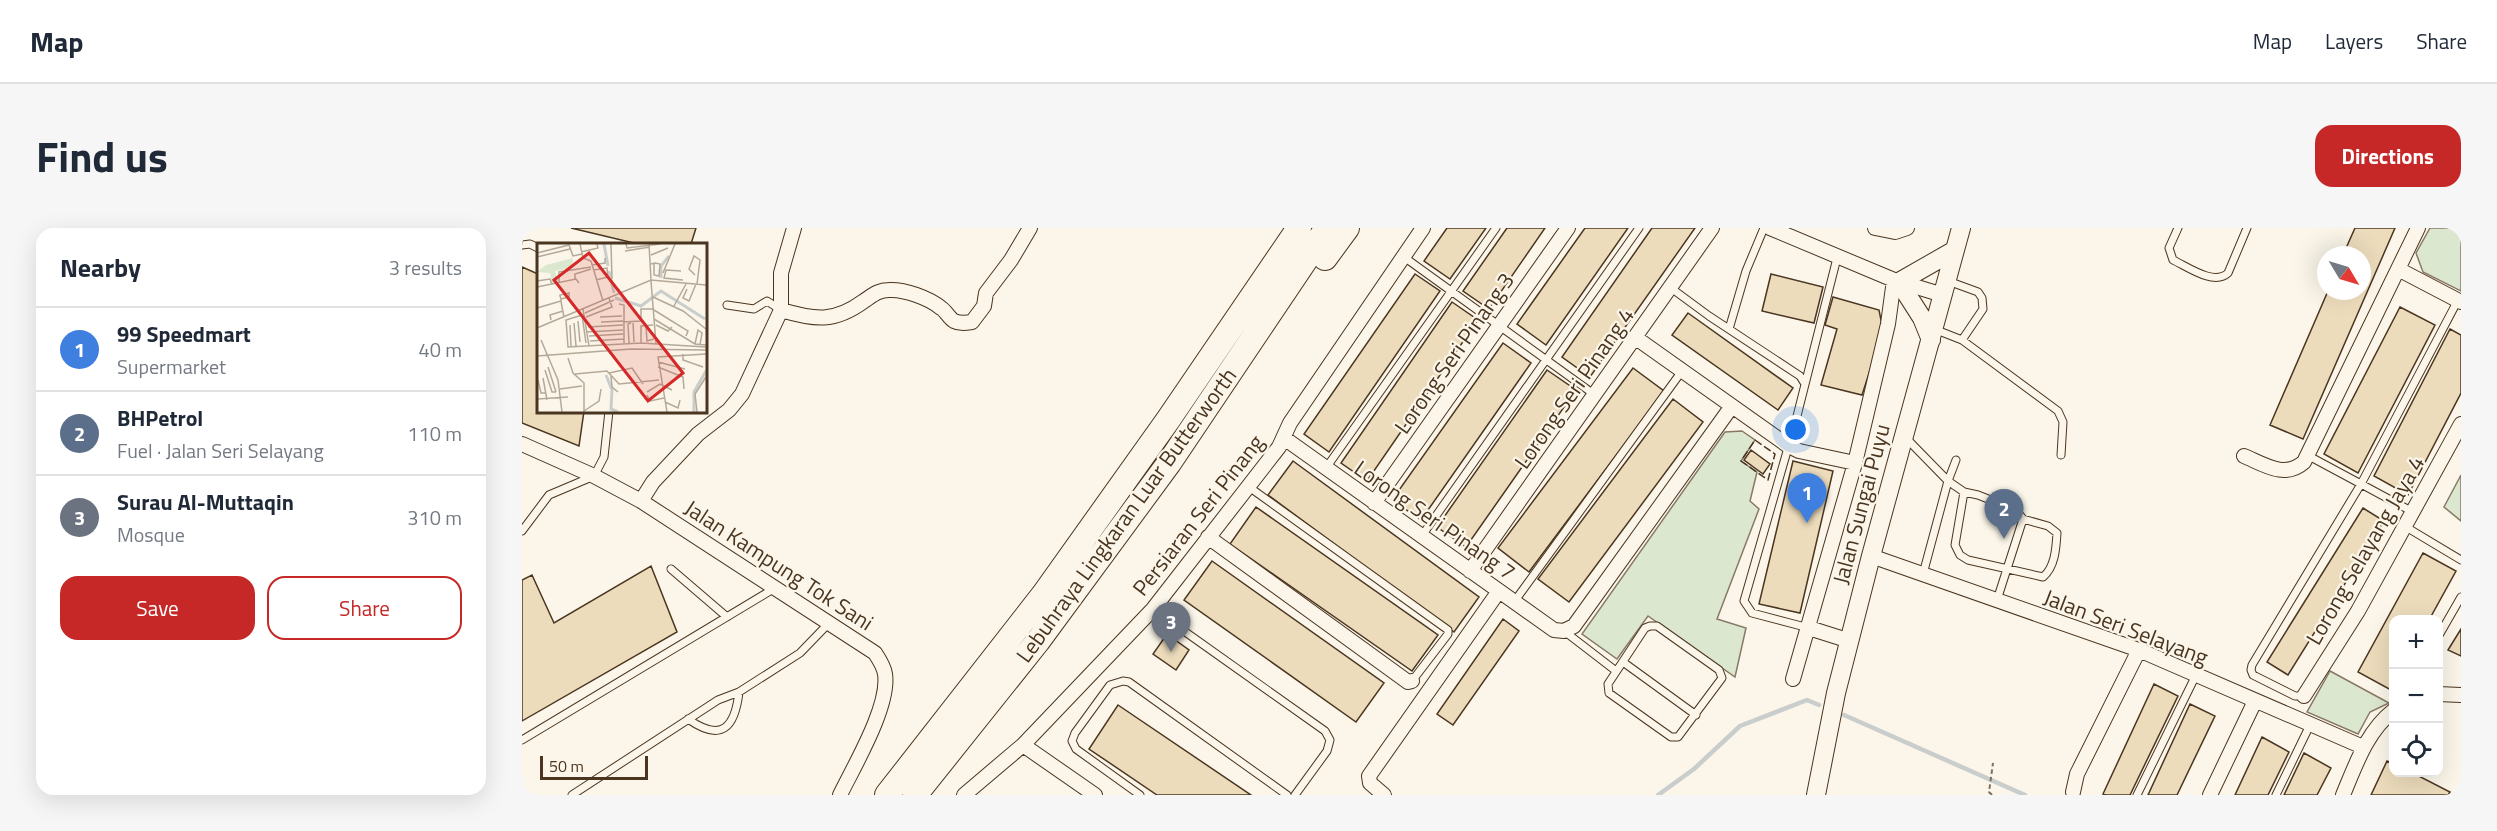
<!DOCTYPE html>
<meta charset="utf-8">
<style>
:root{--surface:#fff;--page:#f6f6f7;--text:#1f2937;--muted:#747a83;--line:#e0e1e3;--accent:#c62828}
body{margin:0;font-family:"Titillium Web",sans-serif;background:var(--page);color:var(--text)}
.controls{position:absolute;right:18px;bottom:18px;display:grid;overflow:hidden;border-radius:12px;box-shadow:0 6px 24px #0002}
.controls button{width:54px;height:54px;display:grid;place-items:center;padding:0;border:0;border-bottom:2px solid var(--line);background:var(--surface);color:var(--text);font:30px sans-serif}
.compass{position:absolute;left:1795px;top:18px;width:54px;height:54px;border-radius:50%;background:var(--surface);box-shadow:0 6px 24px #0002;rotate:128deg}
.scale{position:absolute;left:18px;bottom:15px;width:108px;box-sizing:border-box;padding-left:6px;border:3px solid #4a3520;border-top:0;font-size:16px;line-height:21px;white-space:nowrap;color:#4a3520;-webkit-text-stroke:4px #fbf6e9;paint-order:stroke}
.you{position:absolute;left:1274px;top:202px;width:21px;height:21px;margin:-15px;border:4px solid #fff;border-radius:50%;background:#1a73e8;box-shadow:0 0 0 9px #1a73e833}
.badge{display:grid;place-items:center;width:39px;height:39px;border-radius:50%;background:var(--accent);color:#fff;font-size:20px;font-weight:700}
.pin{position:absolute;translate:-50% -50px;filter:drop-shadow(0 2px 3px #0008)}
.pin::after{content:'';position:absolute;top:32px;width:21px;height:18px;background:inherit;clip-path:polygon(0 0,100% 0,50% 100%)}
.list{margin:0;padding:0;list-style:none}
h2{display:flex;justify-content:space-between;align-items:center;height:78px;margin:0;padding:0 24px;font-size:26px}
h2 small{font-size:20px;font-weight:400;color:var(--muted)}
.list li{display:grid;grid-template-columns:39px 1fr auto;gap:18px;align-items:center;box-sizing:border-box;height:84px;padding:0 24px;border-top:2px solid var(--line)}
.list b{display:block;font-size:22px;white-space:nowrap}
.list p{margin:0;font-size:20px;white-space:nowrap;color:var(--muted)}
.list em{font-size:20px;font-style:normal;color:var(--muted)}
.actions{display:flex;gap:12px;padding:18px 24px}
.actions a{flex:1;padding:14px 0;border:2px solid var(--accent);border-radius:18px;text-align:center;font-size:21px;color:var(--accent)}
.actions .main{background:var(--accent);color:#fff}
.icon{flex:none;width:33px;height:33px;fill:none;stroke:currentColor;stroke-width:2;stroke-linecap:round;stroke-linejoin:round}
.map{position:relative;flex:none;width:1939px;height:567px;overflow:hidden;border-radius:18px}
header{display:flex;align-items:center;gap:36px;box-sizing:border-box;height:84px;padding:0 30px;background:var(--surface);border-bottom:2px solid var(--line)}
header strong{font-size:28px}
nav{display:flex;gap:33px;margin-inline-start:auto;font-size:21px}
.intro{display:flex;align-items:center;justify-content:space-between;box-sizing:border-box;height:144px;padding:0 36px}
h1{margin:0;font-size:42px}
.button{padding:15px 27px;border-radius:18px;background:var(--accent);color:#fff;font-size:21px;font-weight:700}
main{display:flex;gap:36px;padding:0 36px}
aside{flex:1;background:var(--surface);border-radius:18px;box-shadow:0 6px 24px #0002}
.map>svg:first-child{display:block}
.green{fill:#dce7d0;stroke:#887966;stroke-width:1.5}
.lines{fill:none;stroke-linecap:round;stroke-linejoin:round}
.stream{stroke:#c9cecd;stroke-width:4.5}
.building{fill:#ecdcbc;stroke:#4a3520;stroke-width:1.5}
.service-casing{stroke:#4a3520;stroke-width:9}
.minor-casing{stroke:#4a3520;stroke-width:16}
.secondary-casing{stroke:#4a3520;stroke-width:20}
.motorway-casing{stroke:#4a3520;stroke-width:26}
.path{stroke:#7f6f5c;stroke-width:2;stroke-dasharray:4.5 3;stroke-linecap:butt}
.service{stroke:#fbf6e9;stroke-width:7}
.minor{stroke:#fbf6e9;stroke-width:14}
.secondary{stroke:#fbf6e9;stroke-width:18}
.motorway{stroke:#fbf6e9;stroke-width:24}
.fence{stroke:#4a3520;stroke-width:1.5;stroke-dasharray:8 3;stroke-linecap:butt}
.labels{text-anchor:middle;stroke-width:4.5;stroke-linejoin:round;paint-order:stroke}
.street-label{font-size:22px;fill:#4a3520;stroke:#fbf6e9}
.inset-river{fill:none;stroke:#c9cecd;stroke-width:3}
.inset-road{fill:none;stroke:#b4a999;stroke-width:1.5}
.view{fill:#d62828;fill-opacity:0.15;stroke:#d62828;stroke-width:3}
.inset-edge{fill:none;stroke:#4a3520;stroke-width:3}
</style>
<header>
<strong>Map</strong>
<nav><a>Map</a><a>Layers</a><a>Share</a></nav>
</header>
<div class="intro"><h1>Find us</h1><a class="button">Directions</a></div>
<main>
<aside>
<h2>Nearby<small>3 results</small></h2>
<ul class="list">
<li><span class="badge" style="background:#3f7fe0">1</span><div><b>99 Speedmart</b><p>Supermarket</p></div><em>40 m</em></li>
<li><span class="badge" style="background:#5c6f8a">2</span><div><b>BHPetrol</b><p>Fuel · Jalan Seri Selayang</p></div><em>110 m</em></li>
<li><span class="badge" style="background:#6b7280">3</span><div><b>Surau Al-Muttaqin</b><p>Mosque</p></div><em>310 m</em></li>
</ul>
<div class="actions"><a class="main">Save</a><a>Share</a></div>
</aside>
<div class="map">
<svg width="1939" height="567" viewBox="0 0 1939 567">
<rect width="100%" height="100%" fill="#fbf6e9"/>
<path class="green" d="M1908,0H1939V63L1901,44L1894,25Z
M1220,203L1233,212L1219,233L1235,244L1228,273L1237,281L1195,391L1224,400L1213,449L1126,388L1095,431L1060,406L1203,204Z
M1939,247V293L1922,279Z
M1808,443L1867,475L1848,484L1836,506L1785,484Z"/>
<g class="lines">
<path class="stream" d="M1322,487L1503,567
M1136,567L1172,541L1218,498L1285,472L1297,477"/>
</g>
<path class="building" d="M49,0H174L169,16H116Z
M925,0H964L928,51L902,33Z
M985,0H1023L967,81L941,63Z
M1063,0H1106L1024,117L995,96Z
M1130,0H1173L1068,149L1040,129Z
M1833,0H1873L1781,211L1748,197L1806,63H1840V27H1821Z
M0,39L16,46V183H62L57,218L0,195Z
M893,46L918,63L807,224L782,206Z
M1249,46L1301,59L1292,95L1240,83Z
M1311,69L1357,82L1361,102L1340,167L1299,157L1315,101L1303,97Z
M930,74L956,92L845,253L819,235Z
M1878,79L1913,97L1836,245L1802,226Z
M1166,85L1271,160L1256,182L1150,107Z
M1928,101L1939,107V165L1886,267L1852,248Z
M981,115L1009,135L899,292L870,272Z
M1111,140L1142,163L1007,344L976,320Z
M1025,142L1054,162L944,319L915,299Z
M1151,171L1181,194L1047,374L1016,351Z
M1229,222L1248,236L1241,246L1222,232Z
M771,233L957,369L932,404L746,267Z
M1271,233L1311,243L1278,385L1237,376Z
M734,279L916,407L890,443L708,316Z
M1841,280L1862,293L1766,447L1745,434Z
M1901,325L1934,343L1907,392H1872V457L1869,462L1836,444Z
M690,333L862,455L834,494L662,372Z
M129,338L155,404L0,493V352L10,347L32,395Z
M981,391L997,403L931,497L915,486Z
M1939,401V428L1926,422Z
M645,406L667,422L654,442L631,426Z
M1632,456L1656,468L1608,567H1584L1581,566Z
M1668,476L1693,488L1655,567H1626Z
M596,477L729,567H635L567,521Z
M1740,509L1767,524L1746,567H1713Z
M1782,525L1809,540L1795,567H1762Z
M1865,533L1872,536V544H1889L1928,564L1926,567H1849Z"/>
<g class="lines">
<defs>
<path id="service" d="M1656,0L1647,20L1651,32C1666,39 1692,58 1706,45L1725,0
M0,17L8,16L16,20
M882,29L1073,167
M1426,53L1456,64L1460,70L1461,81L1440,112
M1149,60L1187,88L1278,148L1283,156
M205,77L232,81L245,73L259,82
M1207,101L1224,43L1242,0
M1412,101L1440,112L1536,183L1541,194L1539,227
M1384,210L1426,253L1442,264L1456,267L1494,282L1501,291L1475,372
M804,240L974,0
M727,259L926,402V406L890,453
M1442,264L1433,317L1438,327L1446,332L1521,349C1533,339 1534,321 1535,305L1526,298L1501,291
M1891,284L1839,256L1936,72
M1884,299L1939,332
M0,303L27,267L72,248L82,229L87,183
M899,309L1117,0
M149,341L205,389
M1401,346L1426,253L1434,232
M992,374L1160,143
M631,381L803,503L808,512L805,523L773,567
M1128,398H1135L1197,442L1200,450L1156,509H1149L1087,465L1086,456L1123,400Z
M1287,400L1230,385L1222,373L1274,192L1315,30
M1042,403L1094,443
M1916,409L1939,369
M1101,434L1174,487
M1782,468H1773L1731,447L1729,442L1730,437L1839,256L1785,227
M166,491C200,515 213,499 217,464
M0,512L253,360
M50,567L196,472L217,464L278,425L307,395
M618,567L554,521L550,513L553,505L588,457L601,453L607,454L765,567
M1615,567L1674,447
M1754,567L1788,497"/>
<path id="minor" d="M1248,0L1372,52L1421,67
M1353,0L1373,4L1385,0
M1876,41L1939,74
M259,82C293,92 312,95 342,73C351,67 356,62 367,62C382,61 407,70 419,80C424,83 427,90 432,93C438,96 444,95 450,94L462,78L464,65L489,32L508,0
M1114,110L1265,217L1277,223L1333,235
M762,210L1032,402L1042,403L1052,398L1210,178
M0,216L72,248L119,273L353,425C357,431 362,439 363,446C368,478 332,538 318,567
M1722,228C1743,237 1763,251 1782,234L1896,0
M119,273L131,254L176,206L207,182L220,166L259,82V45L272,0
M852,275L1046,0
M686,309L886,454L890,453
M1349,328L1617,422L1841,519
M948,343L1190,0
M1287,400L1328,413
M1271,451L1333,235L1366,96L1372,52
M1916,466L1939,467
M1782,468L1836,383L1939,196
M501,517L573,567
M1551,564L1555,546L1617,422
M442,567L501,517L631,381L757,219L768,195L901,0
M862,567L848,555L847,548L977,363
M1688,567L1733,473
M1821,567C1834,536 1845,503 1872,482"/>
<path id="secondary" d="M1409,112L1400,90L1377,54L1433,22
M1294,567L1314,465L1349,328L1439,0"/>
<path id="motorway" d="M803,30L825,0
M365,567L522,366L646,192L777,0
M393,567L516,413L647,235L805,0"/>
</defs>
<use href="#service" class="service-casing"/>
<use href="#minor" class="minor-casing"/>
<use href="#secondary" class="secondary-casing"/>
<use href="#motorway" class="motorway-casing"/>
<path class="path" d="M1470,567L1467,564L1471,535"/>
<use href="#service" class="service"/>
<use href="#minor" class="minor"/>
<use href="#secondary" class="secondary"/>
<use href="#motorway" class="motorway"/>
<path class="fence" d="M1233,212L1253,226L1246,252L1219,233Z"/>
</g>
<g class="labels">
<g class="street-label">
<text transform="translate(932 125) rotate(-55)" y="8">Lorong Seri Pinang 3</text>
<text transform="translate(1052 160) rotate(-55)" y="8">Lorong Seri Pinang 4</text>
<text transform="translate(1339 276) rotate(-75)" y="8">Jalan Sungai Puyu</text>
<text transform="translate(604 287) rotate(-54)" y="8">Lebuhraya Lingkaran Luar Butterworth</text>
<text transform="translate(676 287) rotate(-52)" y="8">Persiaran Seri Pinang</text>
<text transform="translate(913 292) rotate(35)" y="8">Lorong Seri Pinang 7</text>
<text transform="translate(1843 322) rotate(-60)" y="8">Lorong Selayang Jaya 4</text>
<text transform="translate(257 337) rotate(33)" y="8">Jalan Kampung Tok Sani</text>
<text transform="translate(1604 399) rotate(21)" y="8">Jalan Seri Selayang</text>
</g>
</g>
<g transform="translate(15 15)">
<rect width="170" height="170" fill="#fbf6e9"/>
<path d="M36,15L35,25L18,28L21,39L15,40L13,30L0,29L9,22Z" fill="#dce7d0"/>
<path class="inset-river" d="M67,1L71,23M72,28L77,50M124,35V23L132,13M78,55L104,63L124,48L168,76M69,132L75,147L74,166L81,169M157,169V149L169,128"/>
<path class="inset-road" d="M43,1L46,15L54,18M74,1L75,36M89,1L90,5L123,1M112,1L114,37M88,8L113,4M44,9L61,5L60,1M0,10L32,2L36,13L45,11M114,12L131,5M0,14L33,6M54,18L66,58M114,21L118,20L123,21L122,33L117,32V21M55,22L68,20V15M56,27L70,25L71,34L59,37M144,28L129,27L127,35L146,37M126,30L138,1M158,32L152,26L157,13L163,17L160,41M38,36V31L54,26M0,38L13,36L15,41M114,38L119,101M22,39V29L54,24M0,44L39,36L42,40M150,46L146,55L152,58L159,41M116,54L146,68L169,86M24,56L32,54V50L23,52V53L24,56V58L25,64L27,74M82,61L87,62V100M137,63L149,41M0,65L24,58M46,66L52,103M117,67L151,88L149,93M48,70L77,57M49,74L75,64L72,55M63,74L85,73M117,76L158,101L169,102M14,77L13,72L26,68M41,78L43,99M64,79L86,78M86,79L104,78V66H117M37,80L39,103M96,80L97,99M33,82L34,103M109,82L110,98L117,96M119,82L131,88L135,84M51,84L86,82M0,85L114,37L169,42M49,89L86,87M52,93L86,91M4,97L21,137L25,169M53,98L87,96M49,100L45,72L29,77L31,104L104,100L169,104M92,100L91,81L94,80M104,100V83L116,82M158,101L161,87L165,90L163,102M146,111V117L166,124M0,113L94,106L169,107M31,115L36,130L47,140V169M121,119L148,126M11,124L19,149M121,124L146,134L147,146M8,127L15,149H19M72,130L95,125L106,141M38,131L70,128L82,141L122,137M74,133L75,144L81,149M6,135L10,157M1,137L4,150H9M23,146L45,143M110,149L123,141L135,147M110,152L113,158L127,155M1,156L31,154M128,159L141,165L143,157M47,168L62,158L64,146M130,169L121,114L169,111M160,169L158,151L169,134"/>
<path class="view" d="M52,10L146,130L111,158L17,37Z"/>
<rect width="170" height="170" class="inset-edge"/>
</g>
</svg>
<div class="controls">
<button>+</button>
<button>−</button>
<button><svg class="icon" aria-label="locate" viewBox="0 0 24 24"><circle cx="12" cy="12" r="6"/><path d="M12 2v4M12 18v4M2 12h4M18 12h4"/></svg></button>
</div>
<svg class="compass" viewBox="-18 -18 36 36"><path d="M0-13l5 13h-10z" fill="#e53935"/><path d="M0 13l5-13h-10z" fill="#747a83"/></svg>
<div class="scale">50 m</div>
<div class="you"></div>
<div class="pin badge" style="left:1285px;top:295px;background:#3f7fe0">1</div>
<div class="pin badge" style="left:1482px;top:311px;background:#5c6f8a">2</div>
<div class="pin badge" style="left:649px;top:424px;background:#6b7280">3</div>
</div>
</main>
